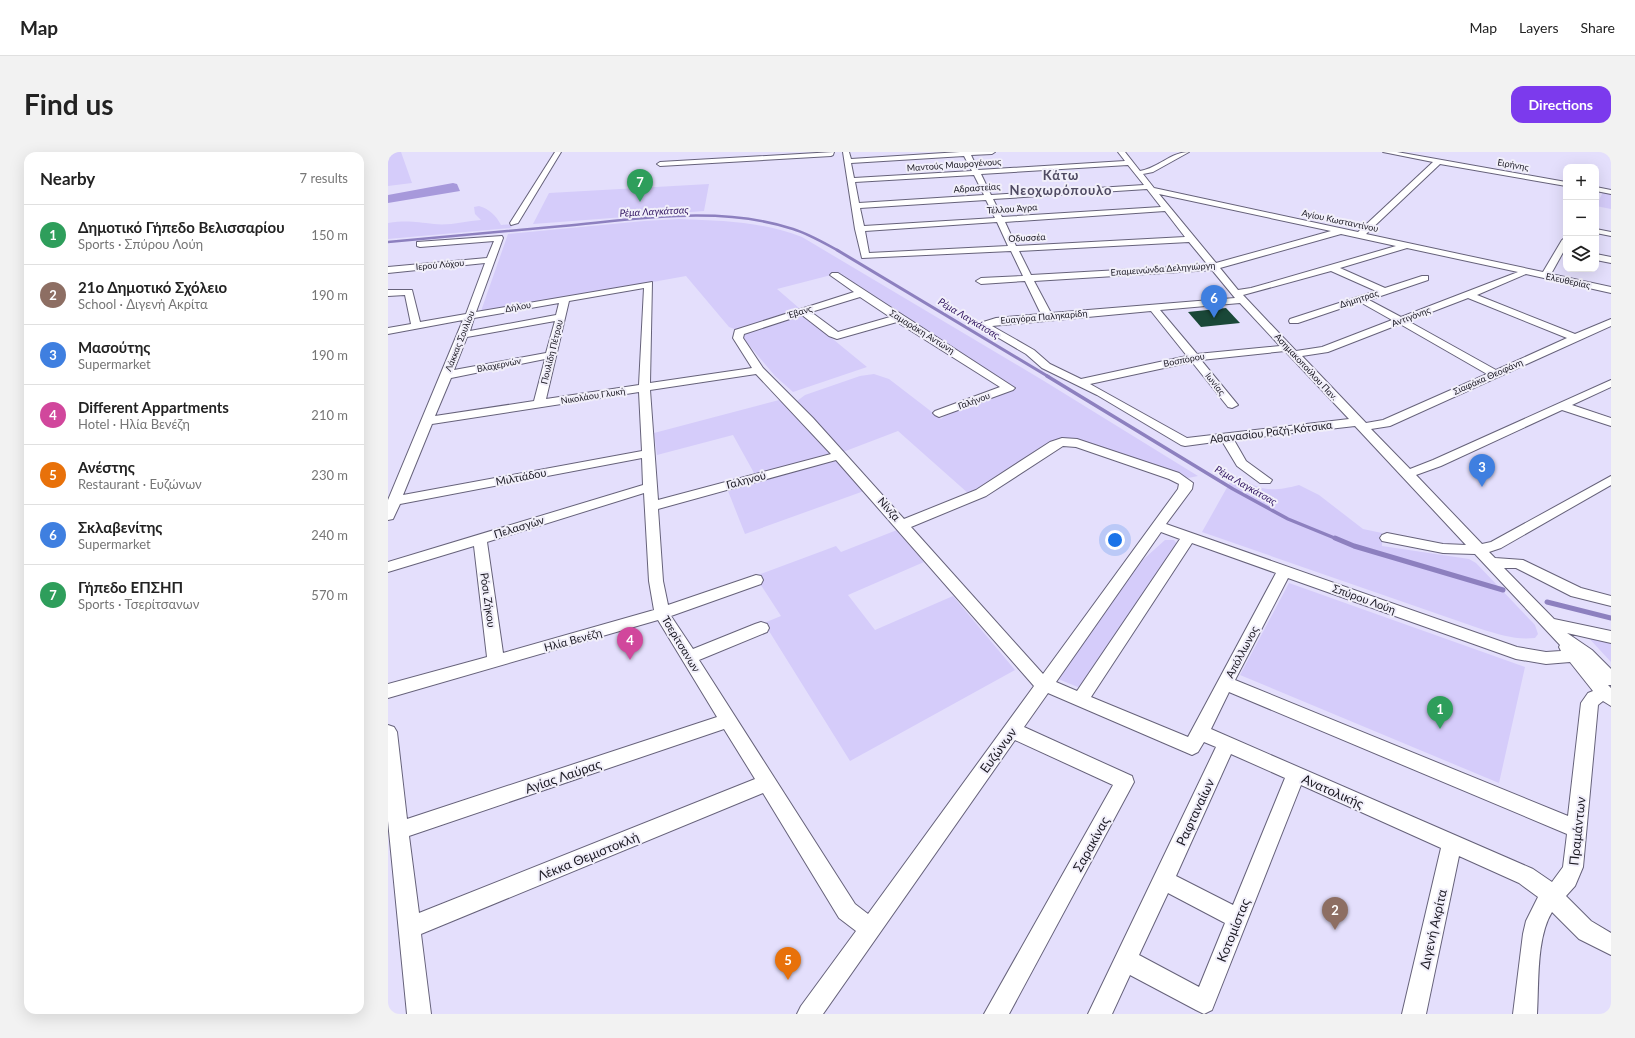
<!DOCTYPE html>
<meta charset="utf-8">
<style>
:root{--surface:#fff;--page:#f2f2f2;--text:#222;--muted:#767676;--line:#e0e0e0;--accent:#7c3aed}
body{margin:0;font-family:Lato,sans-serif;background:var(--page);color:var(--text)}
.controls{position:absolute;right:12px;top:12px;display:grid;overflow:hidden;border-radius:8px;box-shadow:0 4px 16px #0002}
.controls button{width:36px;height:36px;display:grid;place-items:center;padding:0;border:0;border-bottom:1px solid var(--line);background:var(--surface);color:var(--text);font:20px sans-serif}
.you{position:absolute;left:727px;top:388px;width:14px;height:14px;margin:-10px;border:3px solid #fff;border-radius:50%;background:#1a73e8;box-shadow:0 0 0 6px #1a73e833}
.badge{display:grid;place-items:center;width:26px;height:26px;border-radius:50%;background:var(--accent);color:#fff;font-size:13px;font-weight:700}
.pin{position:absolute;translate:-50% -33px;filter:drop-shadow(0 1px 2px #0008)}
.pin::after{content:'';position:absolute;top:21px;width:14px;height:12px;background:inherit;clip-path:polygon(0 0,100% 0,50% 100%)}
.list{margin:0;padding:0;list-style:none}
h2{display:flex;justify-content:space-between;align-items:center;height:52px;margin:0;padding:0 16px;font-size:17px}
h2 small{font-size:13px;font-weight:400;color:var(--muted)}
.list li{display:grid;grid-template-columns:26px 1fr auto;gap:12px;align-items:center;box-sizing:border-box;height:60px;padding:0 16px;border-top:1px solid var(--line)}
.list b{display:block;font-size:15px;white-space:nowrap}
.list p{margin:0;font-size:13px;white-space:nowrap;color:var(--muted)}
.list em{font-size:13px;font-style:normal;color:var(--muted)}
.icon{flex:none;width:22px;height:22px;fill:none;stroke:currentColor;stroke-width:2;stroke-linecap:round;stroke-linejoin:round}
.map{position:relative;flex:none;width:1223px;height:862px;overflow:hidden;border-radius:12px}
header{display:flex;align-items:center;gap:24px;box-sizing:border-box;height:56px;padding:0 20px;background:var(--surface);border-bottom:1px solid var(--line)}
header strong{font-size:19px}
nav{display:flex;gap:22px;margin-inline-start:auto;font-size:14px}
.intro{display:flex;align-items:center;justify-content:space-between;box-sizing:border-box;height:96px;padding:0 24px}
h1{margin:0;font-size:28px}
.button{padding:10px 18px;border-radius:12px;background:var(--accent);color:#fff;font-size:14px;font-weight:700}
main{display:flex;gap:24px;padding:0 24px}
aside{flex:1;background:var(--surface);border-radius:12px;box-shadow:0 4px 16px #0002}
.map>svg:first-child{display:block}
.green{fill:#d5ccfa}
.forest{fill:#a799db}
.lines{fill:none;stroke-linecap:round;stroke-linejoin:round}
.stream-far3{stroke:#8d80bf;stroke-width:2.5}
.stream-far2{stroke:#8d80bf;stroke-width:3}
.stream-far1{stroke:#8d80bf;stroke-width:3.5}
.stream{stroke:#8d80bf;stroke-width:5}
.building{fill:#1a4838}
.minor-casing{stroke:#66627a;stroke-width:2}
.minor{fill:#fff;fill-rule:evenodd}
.labels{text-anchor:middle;stroke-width:4;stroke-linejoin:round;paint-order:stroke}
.far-street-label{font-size:9px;fill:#1a1822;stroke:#f1effa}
.far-water-label{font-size:10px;font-style:italic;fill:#311561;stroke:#f1effa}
.street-label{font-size:11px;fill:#1a1822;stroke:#f1effa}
.far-district-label{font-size:13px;font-weight:bold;letter-spacing:1px;fill:#4f4a62;stroke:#f1effa}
.near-street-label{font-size:13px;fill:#1a1822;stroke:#f1effa}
</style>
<header>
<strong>Map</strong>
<nav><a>Map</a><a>Layers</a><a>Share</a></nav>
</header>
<div class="intro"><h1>Find us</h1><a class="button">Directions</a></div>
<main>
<aside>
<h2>Nearby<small>7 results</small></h2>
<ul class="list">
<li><span class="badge" style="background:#2e9e5b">1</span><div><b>Δημοτικό Γήπεδο Βελισσαρίου</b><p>Sports · Σπύρου Λούη</p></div><em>150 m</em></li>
<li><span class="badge" style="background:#8d6e63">2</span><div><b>21ο Δημοτικό Σχόλειο</b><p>School · Διγενή Ακρίτα</p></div><em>190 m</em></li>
<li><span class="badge" style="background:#3f7fe0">3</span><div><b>Μασούτης</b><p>Supermarket</p></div><em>190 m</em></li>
<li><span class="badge" style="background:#d1479c">4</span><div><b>Different Appartments</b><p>Hotel · Ηλία Βενέζη</p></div><em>210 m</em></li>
<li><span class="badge" style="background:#e8710a">5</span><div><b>Ανέστης</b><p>Restaurant · Ευζώνων</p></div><em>230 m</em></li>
<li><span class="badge" style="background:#3f7fe0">6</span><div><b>Σκλαβενίτης</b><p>Supermarket</p></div><em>240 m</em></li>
<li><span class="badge" style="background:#2e9e5b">7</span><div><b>Γήπεδο ΕΠΣΗΠ</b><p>Sports · Τσερίτσανων</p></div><em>570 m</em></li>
</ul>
</aside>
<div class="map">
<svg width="1223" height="862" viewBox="0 0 1223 862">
<rect width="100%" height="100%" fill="#e4dffc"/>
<path class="green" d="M0,0H13L24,31L0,34Z
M321,32L316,59L145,72L161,41Z
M1215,40L1223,42V57L1208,54Z
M91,54C101,57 108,63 113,73L125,72L123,76L0,87V71C19,68 28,70 46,72C61,74 78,69 93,68L87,62L86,55Z
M291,67C337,69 371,69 414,85L656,229L810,324L800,326L687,287L668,288L606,329L581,342L510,279L455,300L409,249L417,243L472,224L486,222L501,227L553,267L559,262L627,236L451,121L389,137L411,156L349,178L341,175L298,124L114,157L93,159L120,82L256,69Z
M413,161L479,215L405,240L387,224L355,186L354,182Z
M395,247L476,339L357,382L340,339L371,330L345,283L269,303L266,281Z
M846,323C872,338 881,341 911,333L931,343L975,377L994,381V394L1081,407L1088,411L1147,473L1150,482L1147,486C1128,488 1113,483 1096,478L814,380Z
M509,378L536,410L460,443L487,478L565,444L627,518L462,609L376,471L393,464L367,424L448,394L453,400Z
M777,388H786L789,392L692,536L668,526L748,414Z
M901,431L1137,515L1111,631L852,523Z
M1198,483L1223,489V510Z"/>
<path class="forest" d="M65,31L69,32L72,39L0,51V43Z"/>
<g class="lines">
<path class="stream-far3" d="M0,90C59,85 117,79 175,74C250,67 332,53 405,77C421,82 436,91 451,99"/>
<path class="stream-far2" d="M449,98L661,225"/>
<path class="stream-far1" d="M659,224L845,337L900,367L949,387"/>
<path class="stream" d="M947,386L966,394L1115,438
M1159,450L1223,466"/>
</g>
<path class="building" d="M838,156L852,171L813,175L800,160Z"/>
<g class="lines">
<defs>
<path id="minor" d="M167,0H173L130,71L123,73L122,71Z
M446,0L445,3L443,4L272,14L269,12L272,10Z
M455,0H461L463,7L572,0H607L604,2L583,3L590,18L737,9L730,0H737L752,19C770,16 783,0 801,0L765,20L755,22L766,36L970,80L1045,10L995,0H1009L1178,30V34L1052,12L978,82L1155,120L1174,88L1178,85V95L1163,122L1223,135V141L1138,122L1089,143L1187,182L1223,167V174L1002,274L983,277L1022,317L1045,308L1223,228V235L1184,253L1223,266V274L1174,258L1053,314L1028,323L1094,392L1103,390L1223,324V333L1113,396L1101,400L1107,406L1135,408L1193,436L1223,444V454L1183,444L1128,416H1116L1166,467L1223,479V491L1179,481L1204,498L1223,517V533H1220L1223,536V554L1215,549L1210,553L1195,715L1187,734L1178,744L1203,769L1223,781V803L1191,787L1164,760C1148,786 1151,832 1149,862H1125L1135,782L1138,769L1150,745L1131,731L1071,704L1038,862H1014L1053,696L913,633L824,858L816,862L808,858L742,823L724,862H700L828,595L816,590L810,600L804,603L660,541L636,575L744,624L746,630L621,862H596L725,633L627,588L435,862H409L413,854L468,779L451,766L375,641L33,782L43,862H19L0,669V573L6,575L9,580L19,667L329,565L270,468L0,546V532L99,505L86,394L0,420V410L255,333L254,306L12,352L5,367L0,368V348L75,168L0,182V176L23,172L17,143L0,144V138H24L32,170L78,162L97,111L0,121V115L99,106L106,89L32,95L29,94V90L114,84L115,86L88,160L264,130L262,231L364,216L345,186L347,178L466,140L442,123L444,121H450L627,236L625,238L551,265L547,263L545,261L547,259L612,235L509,170L449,187L441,184L414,163L356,182L355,186L375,216L425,266L516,367L588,338L662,290L674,286L689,287L791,321L805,331L804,337L778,372L1129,495L1158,500L1173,499L1171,495L1172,493L1087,402L1055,401L994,389L992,386L994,383L999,381L1055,392L1078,393L967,274L846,288L858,309L884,328L882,331H872L849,314L834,289L797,294L793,293L709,243L654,216L638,202L592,175L591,173L592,171L608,166L653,162L637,129L593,132L588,129L593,126L635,124L623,99L474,106L467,77ZM576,4L584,19L466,26L463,11ZM740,13L756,33L603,43L593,22ZM586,23L596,43L471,51L467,30ZM759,37L773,55L614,65L605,47ZM771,42L943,79L828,111ZM598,48L607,66L476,74L472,56ZM777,59L797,85L628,94L617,70ZM609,70L620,94L481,101L477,79ZM953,82L1008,94L863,136L850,138L832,116ZM801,90L820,113L643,123L631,99ZM1019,96L1130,120L1013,165L981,148L1040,128V124H1034L997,136L952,116ZM824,118L847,146L663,161L646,129ZM943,119L988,139L902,167L901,169L902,171H910L972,150L1004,168L934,195L908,199L855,143ZM256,136L251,233L158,247L181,149ZM472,145L502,165L450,180L423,160ZM1080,146L1179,186L1108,218L1020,169ZM171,151L168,163L82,179L86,166ZM852,151L892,194L809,202L772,158ZM763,159L799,204L693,227L662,212L646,198L604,174ZM167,169L158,201L66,218L79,185ZM1012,172L1099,222L995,268L978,271L914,204L940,200ZM897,199L961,267L799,286L702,232L804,210L840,255L844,256L850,253L813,208ZM157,207L146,249L47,264L63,226ZM368,222L443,302L270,348L262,238ZM251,240L254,299L15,343L44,272ZM675,294L688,295L781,327L791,332L790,337L655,522L523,375L598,344ZM448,308L646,534L480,762L467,752L311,508L379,480L381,476L379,472L373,470L367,472L305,497L283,464L373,432L375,428L373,424L368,423L280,453L275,429L270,357ZM256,341L261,429L266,458L115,501L99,390ZM773,380L792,387L689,539L668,530ZM804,391L888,421L800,585L703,545ZM900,426L1128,507L1158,512L1182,510L1205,539L1200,541L1193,551L1180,664L847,528ZM841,540L1179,682L1175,715L1164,730L1145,717L823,577ZM336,577L367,627L31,761L21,684ZM843,602L897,626L845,753L788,724ZM780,741L837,771L811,835L751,803Z
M1208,35L1223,38V42L1208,39Z
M1208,77L1223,80V84L1208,81Z
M1208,102L1223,105V111L1208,108Z"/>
</defs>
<use href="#minor" class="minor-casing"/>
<use href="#minor" class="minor"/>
</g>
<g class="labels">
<g class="far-street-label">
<text transform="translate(566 13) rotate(-4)" y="3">Μαντούς Μαυρογένους</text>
<text transform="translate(1125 13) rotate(10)" y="3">Ειρήνης</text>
<text transform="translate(589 36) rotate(-4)" y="3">Αδραστείας</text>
<text transform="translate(624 57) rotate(-4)" y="3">Τέλλου Άγρα</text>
<text transform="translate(952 69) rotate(12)" y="3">Αγίου Κωσταντίνου</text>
<text transform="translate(639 86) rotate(-3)" y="3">Οδυσσέα</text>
<text transform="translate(52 113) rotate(-5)" y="3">Ιερού Λόχου</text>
<text transform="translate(775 117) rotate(-4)" y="3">Επαμεινώνδα Δεληγιώργη</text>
<text transform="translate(1180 129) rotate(12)" y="3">Ελευθερίας</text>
<text transform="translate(971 147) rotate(-18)" y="3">Δήμητρας</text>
<text transform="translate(130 155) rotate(-10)" y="3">Δήλου</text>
<text transform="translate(412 160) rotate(-17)" y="3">Έβανς</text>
<text transform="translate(656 165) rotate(-5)" y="3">Ευαγόρα Παληκαρίδη</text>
<text transform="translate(1023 165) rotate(-21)" y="3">Αντιγόνης</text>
<text transform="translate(534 180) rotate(32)" y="3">Σαμαράκη Αντώνη</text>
<text transform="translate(72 189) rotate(-68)" y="3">Λάκκας Σουλίου</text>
<text transform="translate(164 200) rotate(-76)" y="3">Πουλίδη Πέτρου</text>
<text transform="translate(796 208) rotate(-11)" y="3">Βοσπόρου</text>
<text transform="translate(111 213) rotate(-11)" y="3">Βλαχερνών</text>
<text transform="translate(918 215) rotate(47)" y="3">Ασημακοπούλου Παν.</text>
<text transform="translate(1100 225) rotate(-24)" y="3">Σιαφάκα Θεοφάνη</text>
<text transform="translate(827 232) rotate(52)" y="3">Ιωνίας</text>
<text transform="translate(205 244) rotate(-9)" y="3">Νικολάου Γλυκή</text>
<text transform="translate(586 249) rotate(-20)" y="3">Γαλήνου</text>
</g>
<g class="far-water-label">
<text transform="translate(266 59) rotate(-3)" y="4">Ρέμα Λαγκάτσας</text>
<text transform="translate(581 166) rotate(31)" y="4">Ρέμα Λαγκάτσας</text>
<text transform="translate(858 333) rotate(30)" y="4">Ρέμα Λαγκάτσας</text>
</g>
<g class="street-label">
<text transform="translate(883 280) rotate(-7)" y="4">Αθανασίου Ραζή-Κότσικα</text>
<text transform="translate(133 325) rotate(-11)" y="4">Μιλτιάδου</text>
<text transform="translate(358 328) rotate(-15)" y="4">Γαληνού</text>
<text transform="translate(501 357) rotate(48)" y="4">Νίνζα</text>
<text transform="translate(131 375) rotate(-17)" y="4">Πελασγών</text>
<text transform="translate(976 447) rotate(20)" y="4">Σπύρου Λούη</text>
<text transform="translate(100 448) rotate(82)" y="4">Ρόσι Ζήκου</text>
<text transform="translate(185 488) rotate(-15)" y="4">Ηλία Βενέζη</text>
<text transform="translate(293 492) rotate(59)" y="4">Τσερίτσανων</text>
<text transform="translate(854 500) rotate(-62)" y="4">Απόλλωνος</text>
</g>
<g class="far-district-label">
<text x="673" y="28">Κάτω<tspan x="673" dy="15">Νεοχωρόπουλο</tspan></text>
</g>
<g class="near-street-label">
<text transform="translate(610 598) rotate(-54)" y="5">Ευζώνων</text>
<text transform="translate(175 624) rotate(-19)" y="5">Αγίας Λαύρας</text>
<text transform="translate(945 639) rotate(24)" y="5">Ανατολικής</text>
<text transform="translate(807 660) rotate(-65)" y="5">Ραφταναίων</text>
<text transform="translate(1189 679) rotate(-84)" y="5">Πραμάντων</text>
<text transform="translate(703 692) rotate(-61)" y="5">Σαρακίνας</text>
<text transform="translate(200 704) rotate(-22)" y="5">Λέκκα Θεμιστοκλή</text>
<text transform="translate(1045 777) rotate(-77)" y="5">Διγενή Ακρίτα</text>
<text transform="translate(845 778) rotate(-68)" y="5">Κοτομίστας</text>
</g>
</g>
</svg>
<div class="controls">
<button>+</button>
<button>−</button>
<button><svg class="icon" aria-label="layers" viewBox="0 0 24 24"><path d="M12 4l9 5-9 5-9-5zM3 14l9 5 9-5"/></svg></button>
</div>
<div class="you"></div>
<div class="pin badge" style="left:1052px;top:577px;background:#2e9e5b">1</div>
<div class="pin badge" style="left:947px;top:778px;background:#8d6e63">2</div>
<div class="pin badge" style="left:1094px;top:335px;background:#3f7fe0">3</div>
<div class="pin badge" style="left:242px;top:508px;background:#d1479c">4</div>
<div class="pin badge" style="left:400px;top:828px;background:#e8710a">5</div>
<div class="pin badge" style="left:826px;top:166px;background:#3f7fe0">6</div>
<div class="pin badge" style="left:252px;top:50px;background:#2e9e5b">7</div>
</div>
</main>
